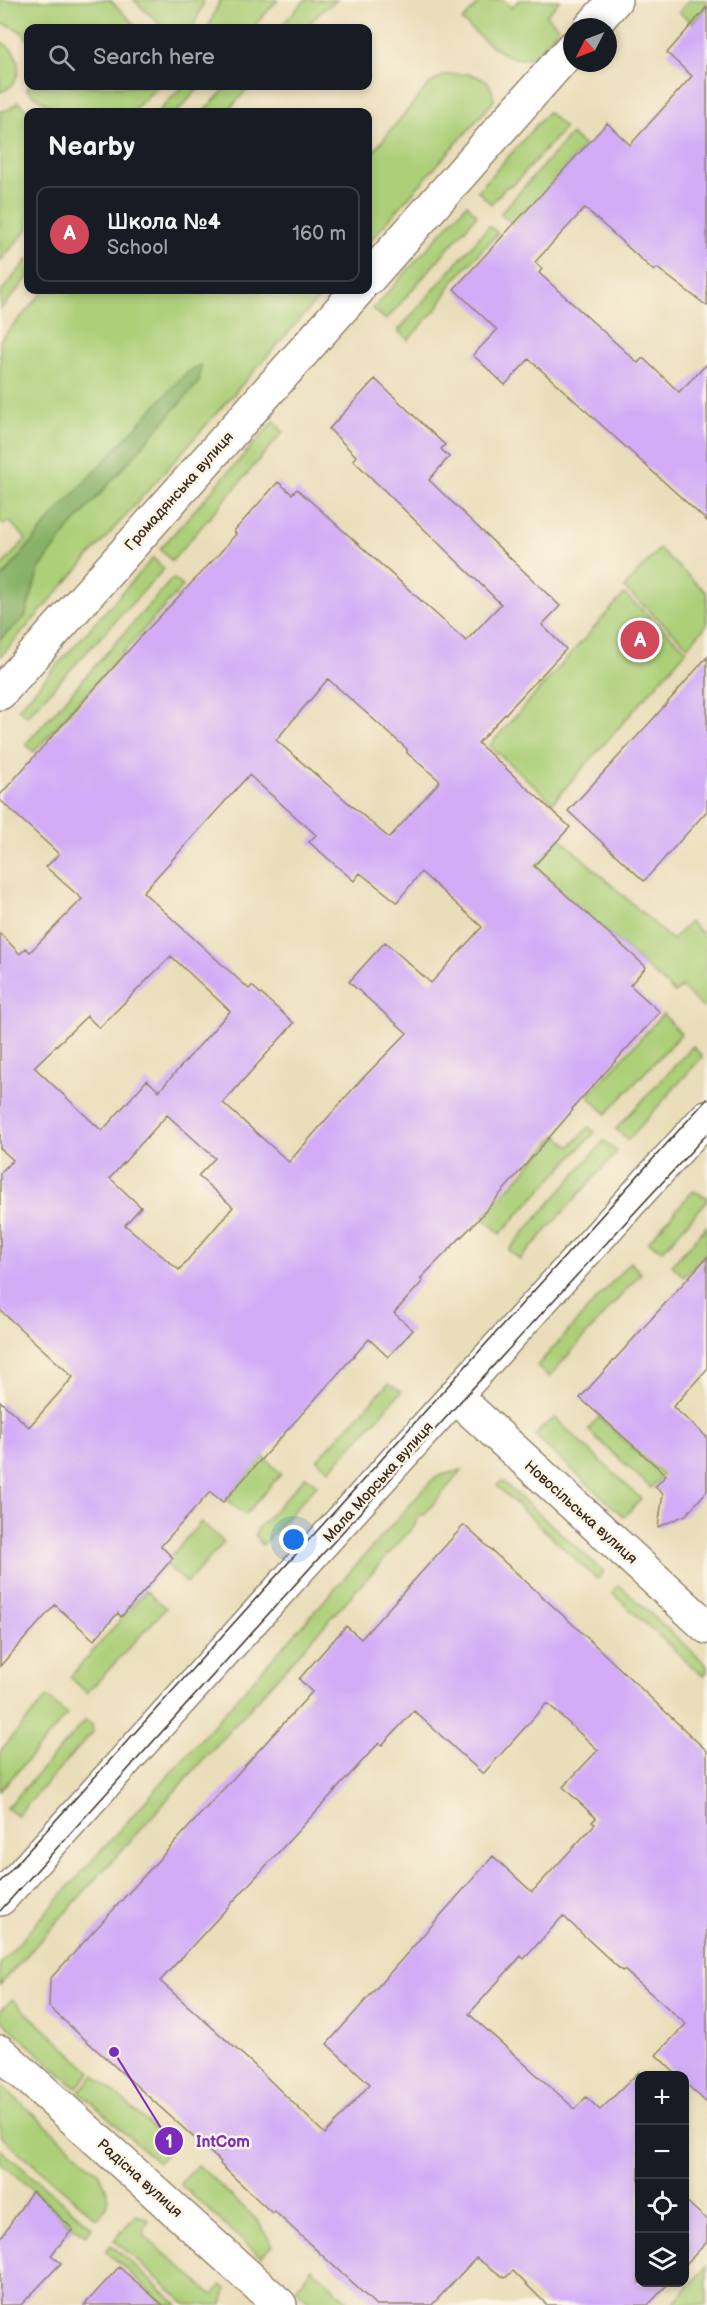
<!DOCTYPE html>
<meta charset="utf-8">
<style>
:root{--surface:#171b24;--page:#20242c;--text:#f1f3f6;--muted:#9ea1a6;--line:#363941;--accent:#d1495b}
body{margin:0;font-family:"Balsamiq Sans",sans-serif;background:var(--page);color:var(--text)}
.controls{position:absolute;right:18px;bottom:18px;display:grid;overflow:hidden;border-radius:12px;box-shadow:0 3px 9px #0003}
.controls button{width:54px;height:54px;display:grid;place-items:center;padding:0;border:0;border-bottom:2px solid var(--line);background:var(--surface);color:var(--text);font:30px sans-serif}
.compass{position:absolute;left:563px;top:18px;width:54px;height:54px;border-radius:50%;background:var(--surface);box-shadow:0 3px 9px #0003;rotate:228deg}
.you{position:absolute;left:294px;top:1540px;width:21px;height:21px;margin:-15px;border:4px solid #fff;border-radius:50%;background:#1a73e8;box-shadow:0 0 0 9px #1a73e833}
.badge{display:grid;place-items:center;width:39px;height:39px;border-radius:50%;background:var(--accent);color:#fff;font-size:20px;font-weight:700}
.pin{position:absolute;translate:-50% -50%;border:3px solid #fff;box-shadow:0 2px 6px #0006}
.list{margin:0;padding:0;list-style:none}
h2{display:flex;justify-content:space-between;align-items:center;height:78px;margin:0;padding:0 24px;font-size:26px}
h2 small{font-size:20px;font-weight:400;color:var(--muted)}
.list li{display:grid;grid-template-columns:39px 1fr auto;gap:18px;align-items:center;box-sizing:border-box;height:96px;margin:0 12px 12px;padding:0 12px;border:2px solid var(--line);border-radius:12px}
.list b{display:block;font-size:22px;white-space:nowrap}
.list p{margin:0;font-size:20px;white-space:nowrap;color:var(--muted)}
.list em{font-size:20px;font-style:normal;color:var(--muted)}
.icon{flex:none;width:33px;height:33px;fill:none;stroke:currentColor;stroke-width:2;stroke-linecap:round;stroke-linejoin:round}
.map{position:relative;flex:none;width:707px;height:2305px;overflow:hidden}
.search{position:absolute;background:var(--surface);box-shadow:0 3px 9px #0003;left:24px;top:24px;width:348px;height:66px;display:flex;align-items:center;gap:15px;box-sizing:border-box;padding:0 21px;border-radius:12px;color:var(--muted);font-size:22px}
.panel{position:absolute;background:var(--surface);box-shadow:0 3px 9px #0003;left:24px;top:108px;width:348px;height:186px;border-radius:12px}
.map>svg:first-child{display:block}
.green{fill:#accf78;stroke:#747c4b;stroke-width:1.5}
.forest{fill:#89b268;stroke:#626e43;stroke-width:1.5}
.building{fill:#d2acf7;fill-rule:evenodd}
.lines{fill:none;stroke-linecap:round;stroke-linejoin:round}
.street-casing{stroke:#92846c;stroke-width:36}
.street{stroke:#fff;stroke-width:33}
.tram{stroke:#3b2a1e;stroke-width:1.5}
.labels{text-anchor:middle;stroke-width:5;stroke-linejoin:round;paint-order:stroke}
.street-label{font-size:15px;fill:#3b2a1e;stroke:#fcf5e5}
.leader{fill:none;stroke:#7b2cbf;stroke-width:2}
.callout-dot{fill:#7b2cbf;stroke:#fcf5e5;stroke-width:2}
.mark-label{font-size:18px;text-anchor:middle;font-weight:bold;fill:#fff}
.callout-label{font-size:16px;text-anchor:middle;font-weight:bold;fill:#7b2cbf;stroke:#fcf5e5;stroke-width:5;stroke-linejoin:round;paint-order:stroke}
</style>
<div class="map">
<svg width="707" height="2305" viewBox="0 0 707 2305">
<rect width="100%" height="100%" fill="#fcf5e5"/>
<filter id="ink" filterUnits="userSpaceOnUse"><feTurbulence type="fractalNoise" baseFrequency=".0167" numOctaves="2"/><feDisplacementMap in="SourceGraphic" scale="12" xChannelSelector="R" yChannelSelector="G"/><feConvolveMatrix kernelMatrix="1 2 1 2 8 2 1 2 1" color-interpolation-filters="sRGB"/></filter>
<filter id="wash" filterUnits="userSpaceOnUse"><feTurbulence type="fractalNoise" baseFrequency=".008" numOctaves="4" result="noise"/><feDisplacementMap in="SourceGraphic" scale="24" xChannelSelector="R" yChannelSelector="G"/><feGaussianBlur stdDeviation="1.35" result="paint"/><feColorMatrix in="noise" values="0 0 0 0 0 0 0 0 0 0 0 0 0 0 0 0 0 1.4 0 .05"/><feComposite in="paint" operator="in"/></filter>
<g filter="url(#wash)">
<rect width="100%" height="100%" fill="#eaddb9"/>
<path class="green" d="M0,0H110L138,28H28V41C24,30 11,26 0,23Z
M134,0H202L204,1L193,28H164Z
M220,0H278L252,28H208Z
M305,0H337L323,10L304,28H279Z
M482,0H504L512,8L519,0H560L546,16L559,27C551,36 543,49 534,55C511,71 478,34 462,21Z
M689,0H707V7L692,23L679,12Z
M0,42C24,50 25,85 0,92Z
M468,74C486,78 492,82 494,101L368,243V158L429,84L444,75Z
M29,86H158L132,112H57L27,90Z
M183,86H198L200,87L177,112H158Z
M228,86H250L227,112H203Z
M18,102L30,112L28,229L0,261V111L8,110Z
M548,112L565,128L513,185L506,187L491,204L478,191Z
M571,134L586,148L582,152L580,151L515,226L500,214Z
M467,204L477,215L386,320L373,309Z
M489,226L498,233L451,284L439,306L408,340L398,331Z
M28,259V278L0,310V293Z
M45,290H326L0,657V568L26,539L9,521L4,525L0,521V340Z
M274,421L283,432L172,561L160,549Z
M659,549L707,593V625L688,646L624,588Z
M153,558L164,569L27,716L18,709Z
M173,578L183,586L34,752L26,744Z
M624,594L687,650L553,802L489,746Z
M560,838L672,940L690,922L707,938V1003L703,1008L681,987L675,993L534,866Z
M663,1014L681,1034L606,1114L588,1096Z
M693,1046L702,1057L628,1140L616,1129Z
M589,1127L595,1132L500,1234L483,1217L557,1135L570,1147Z
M604,1141L617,1152L520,1260L509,1250Z
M693,1191L707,1197V1201L663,1250L648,1242Z
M707,1226V1253L684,1277L672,1265Z
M630,1262L641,1273L549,1377L537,1366Z
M389,1383L401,1392L330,1470L317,1460Z
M599,1417L663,1475L651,1488L588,1430Z
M555,1418L641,1499L624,1517L535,1436L542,1428Z
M263,1456L281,1474L245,1515L226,1499Z
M462,1470L424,1515H420L414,1526L0,1985V1964L432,1480L441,1475Z
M306,1476L317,1485L262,1545L255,1535L259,1527Z
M502,1481L604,1572L597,1579L498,1487L497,1485Z
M201,1522L224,1542L187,1583L166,1565L171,1556Z
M619,1585L707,1665V1672L703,1676L612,1593Z
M146,1591L166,1608L87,1693L70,1677Z
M47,1697L67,1715L0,1791V1751Z
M86,1720L92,1725L93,1732L17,1816L7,1808Z
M12,1999L91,2072L76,2088L0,2019V2012Z
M95,2075L169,2142L168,2151L158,2163L79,2091Z
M0,2084L100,2174C109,2193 113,2203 97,2219L0,2136Z
M0,2149L92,2227L86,2235L73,2228L33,2190L0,2163Z
M198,2165L256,2219L273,2245L261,2257L180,2184Z
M136,2215L149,2220L143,2235L213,2295L221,2285L226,2289L222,2305H187L114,2240Z
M111,2245L178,2305H165L106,2251Z
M707,2266V2305H672Z
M312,2268L352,2305H313L296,2289Z"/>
<path class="forest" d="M201,365L199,382L70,528L39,569L25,617L0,639V580L55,514L186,373Z"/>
<g id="blocks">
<path class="building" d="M707,7V306L657,268L654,271L585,208L535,262L542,269L539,273L638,363L643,358L679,392L707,364V521L529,359L505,385L473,355L497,330L454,289L607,123L630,145L692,76L667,53Z
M375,379L445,445L441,449L449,457L429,480L560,606L542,625L566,649L478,743L570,827L534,866L646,967L630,985L660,1012L572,1109L573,1110L476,1222L420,1279L423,1281L394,1313L413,1330L388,1357L369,1339L223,1502L210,1492L161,1546L173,1558L121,1617L118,1613L94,1640L55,1605L0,1666V1401L29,1427L73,1377L0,1310V1173L13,1160L0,1148V933L20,954L26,948L30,952L82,899L46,867L59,854L0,800V795L144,633L218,555L236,534L234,531L278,482L292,494L297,489L466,641L501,604L353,460L356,456L329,429ZM328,679L407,749V753L440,781L389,838L276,740ZM249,775L316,835L309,842L354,881L360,873L397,902L421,872L482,927L431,983L385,942L349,982L407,1033L359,1082L289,1162L223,1103L294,1023L252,986L249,989L143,892ZM171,956L230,1011L159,1091L147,1080L102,1131L34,1067L87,1016L99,1028ZM167,1115L215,1158L198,1176L233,1207L179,1270L125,1225L141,1207L110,1178Z
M707,657V811L644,881L568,811L653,719Z
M707,1257V1369L673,1407L707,1437V1491L686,1515L658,1527L663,1494L655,1487L666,1475L580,1398Z
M464,1525L579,1630L707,1751V2103L684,2082V2076H678L656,2055L686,2024L624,1970L622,1971L563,1916L524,1959L521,1956L469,2014L575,2109L586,2097L600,2110L639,2072V2283H669L648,2305H547L513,2271L505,2278L476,2258L432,2305H376L274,2211L272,2213L220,2164L221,2162L49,2007L50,1979L312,1692L299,1679L346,1626L361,1639ZM547,1703L598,1750L563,1787L596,1818L592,1822L595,1824L532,1892L493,1856L327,2044L370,2084L325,2134L252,2063L160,1981L379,1743L382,1745L414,1711L483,1774Z
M32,2191L73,2229L51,2255L61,2263L21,2305H0V2239Z
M684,2199L707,2220V2242L684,2266Z
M119,2267L163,2305H84Z"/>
</g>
</g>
<g filter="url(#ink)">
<use href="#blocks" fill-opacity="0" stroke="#92846c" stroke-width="1.5"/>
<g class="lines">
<defs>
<path id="street" d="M591,27L615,0
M368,279L572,48
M0,693L358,290
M455,1396L707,1627
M0,1899L707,1117
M0,2052L280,2305"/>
</defs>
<use href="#street" class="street-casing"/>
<use href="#street" class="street"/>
<path class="tram" d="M0,1882L707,1099
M0,1911L460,1402L707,1134"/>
</g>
</g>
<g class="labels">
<g class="street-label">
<text transform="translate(179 491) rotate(-48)" y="5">Громадянська вулиця</text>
<text transform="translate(378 1482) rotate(-48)" y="5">Мала Морська вулиця</text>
<text transform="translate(581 1512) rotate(42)" y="5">Новосільська вулиця</text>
<text transform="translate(140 2178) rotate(42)" y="5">Радісна вулиця</text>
</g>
</g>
<path class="leader" d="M114 2052L169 2141"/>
<g class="callout-dot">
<circle cx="114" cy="2052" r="6"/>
<circle cx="169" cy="2141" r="15"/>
</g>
<g class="mark-label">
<text x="169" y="2148">1</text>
</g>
<g class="callout-label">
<text x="223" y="2147">IntCom</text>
</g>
</svg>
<div class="controls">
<button>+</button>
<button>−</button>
<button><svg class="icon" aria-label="locate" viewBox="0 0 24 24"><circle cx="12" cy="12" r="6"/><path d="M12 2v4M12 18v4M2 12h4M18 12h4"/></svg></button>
<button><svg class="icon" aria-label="layers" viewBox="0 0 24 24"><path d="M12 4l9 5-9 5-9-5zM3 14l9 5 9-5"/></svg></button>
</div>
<svg class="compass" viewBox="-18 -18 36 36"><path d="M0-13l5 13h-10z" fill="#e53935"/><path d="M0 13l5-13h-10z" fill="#9ea1a6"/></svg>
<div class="you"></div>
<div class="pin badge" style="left:640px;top:640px">A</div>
<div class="search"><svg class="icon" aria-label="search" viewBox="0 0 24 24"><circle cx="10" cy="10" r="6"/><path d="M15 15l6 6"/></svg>Search here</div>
<section class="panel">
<h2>Nearby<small></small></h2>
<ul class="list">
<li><span class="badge">A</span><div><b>Школа №4</b><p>School</p></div><em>160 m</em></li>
</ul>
</section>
</div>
